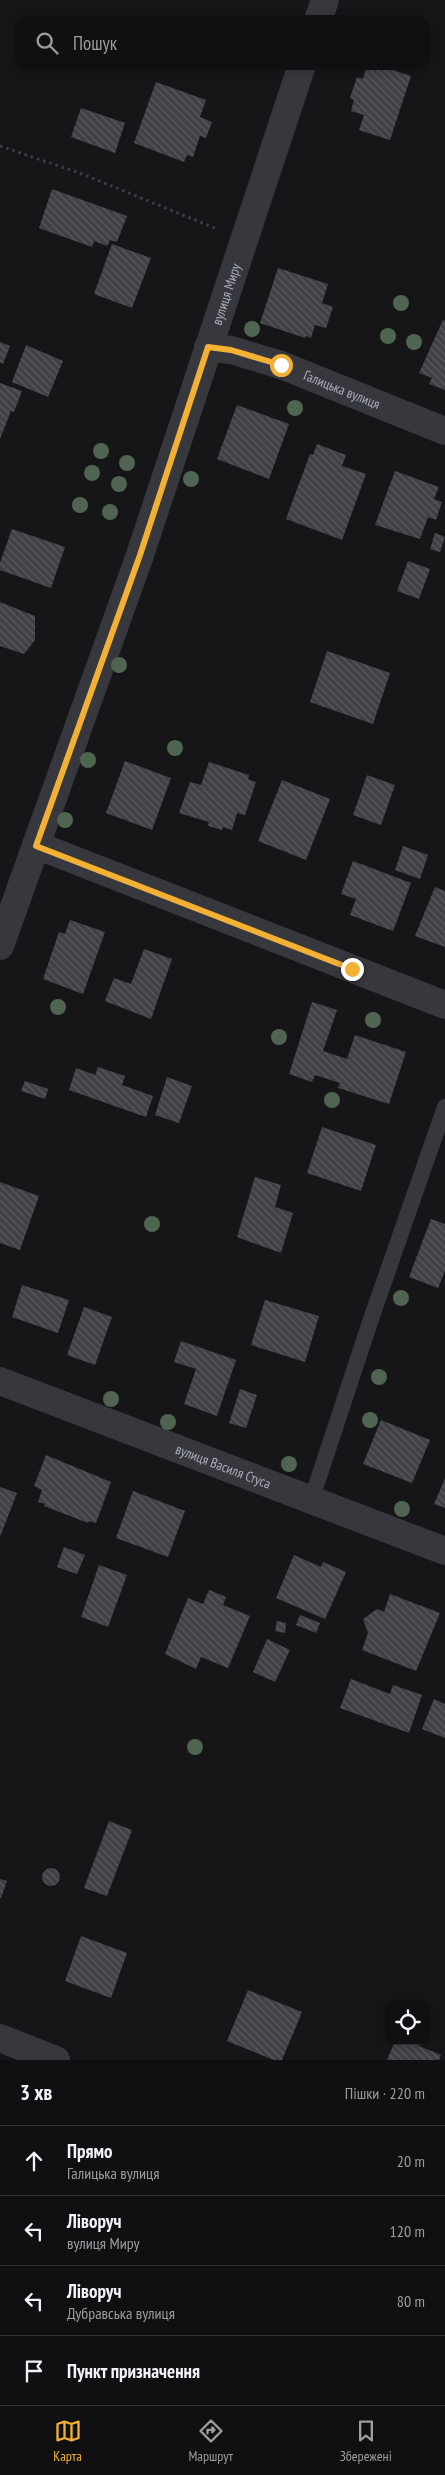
<!DOCTYPE html>
<html lang="uk">
<meta charset="utf-8">
<style>
:root{--surface:#101012;--page:#1e1e20;--text:#f1f3f6;--muted:#9c9d9f;--line:#303032;--accent:#f2b134}
body{margin:0;font-family:"PT Sans Narrow",sans-serif;background:var(--page);color:var(--text)}
.controls{position:absolute;right:15px;bottom:15px;display:grid;overflow:hidden;border-radius:10px;box-shadow:0 2px 8px #0003}
.controls button{width:45px;height:45px;display:grid;place-items:center;padding:0;border:0;border-bottom:1px solid var(--line);background:var(--surface);color:var(--text);font:25px sans-serif}
.stop{position:absolute;width:15px;height:15px;margin:-11px;border:4px solid #f2b134;border-radius:50%;background:#fff}
.stop.end{background:#f2b134;border-color:#fff;box-shadow:0 1px 5px #0008}
.list{margin:0;padding:0;list-style:none}
h2{display:flex;justify-content:space-between;align-items:center;height:65px;margin:0;padding:0 20px;font-size:21px}
h2 small{font-size:16px;font-weight:400;color:var(--muted)}
.list li{display:grid;grid-template-columns:32px 1fr auto;gap:15px;align-items:center;box-sizing:border-box;height:70px;padding:0 20px;border-top:1px solid var(--line)}
.list b{display:block;font-size:19px;white-space:nowrap}
.list p{margin:0;font-size:16px;white-space:nowrap;color:var(--muted)}
.list em{font-size:16px;font-style:normal;color:var(--muted)}
.icon{flex:none;width:28px;height:28px;fill:none;stroke:currentColor;stroke-width:2;stroke-linecap:round;stroke-linejoin:round}
.map{position:relative;flex:none;width:445px;height:2060px;overflow:hidden}
.search{position:absolute;background:var(--surface);box-shadow:0 2px 8px #0003;left:15px;right:15px;top:15px;height:55px;display:flex;align-items:center;gap:12px;box-sizing:border-box;padding:0 18px;border-radius:15px;color:var(--muted);font-size:19px}
.sheet{height:345px;background:var(--surface)}
nav{display:flex;justify-content:space-around;align-items:center;box-sizing:border-box;height:70px;border-top:1px solid var(--line);background:var(--surface);font-size:14px;color:var(--muted)}
nav a{display:grid;justify-items:center;gap:2px}
nav .on{color:var(--accent)}
.map>svg:first-child{display:block}
.building{fill:url(#building-back-hatch)}
.lines{fill:none;stroke-linecap:round;stroke-linejoin:round}
.path{stroke:#3d3f44;stroke-width:3;stroke-dasharray:2.5 4;stroke-linecap:butt}
.service{stroke:#37383d;stroke-width:16}
.minor{stroke:#37383d;stroke-width:28}
.tree{fill:#506452}
.route{stroke:#f2b134;stroke-width:6}
.labels{text-anchor:middle;stroke-width:4;stroke-linejoin:round;paint-order:stroke}
.street-label{font-size:14px;fill:#a8adb8;stroke:#111113}
</style>
<div class="map">
<svg width="445" height="2060" viewBox="0 0 445 2060">
<defs>
<pattern id="building-back-hatch" width="6" height="6" patternUnits="userSpaceOnUse" patternTransform="scale(1.25)"><rect width="6" height="6" fill="#404145"/><path d="M-1 5l2 2M0 0l6 6M5-1l2 2" fill="none" stroke="#595a5e"/></pattern>
</defs>
<rect width="100%" height="100%" fill="#161618"/>
<path class="building" d="M367,65L380,66L411,76L390,140L359,130L364,115L351,111L354,100L350,98L357,77L363,79Z
M156,82L206,100L200,117L212,122L206,138L200,136L193,157L187,155L184,162L134,143Z
M81,108L125,123L115,153L71,137Z
M52,189L127,216L117,242L110,240L107,246L94,241L92,247L39,228Z
M112,244L151,258L132,308L94,294Z
M278,268L328,284L322,303L333,307L326,328L315,325L311,338L306,336L305,338L260,323Z
M443,320L445,321V390L429,384L432,378L419,373Z
M0,342L10,346L3,364L0,362Z
M26,345L63,361L48,397L12,382Z
M0,383L22,391L14,412L11,411L0,439Z
M237,405L289,424L269,479L217,459Z
M317,444L346,455L342,466L366,474L342,540L286,519L310,454L313,455Z
M395,471L439,487L434,499L442,502L436,520L428,517L420,539L375,525Z
M12,529L65,547L51,588L0,570V563Z
M435,533L445,537L440,552L430,549Z
M408,561L430,569L419,599L397,591Z
M0,602L35,616V640L24,654L0,646Z
M327,651L390,673L373,724L310,702Z
M125,761L171,778L152,830L106,813Z
M209,762L249,775L248,779L256,782L245,815L237,813L232,830L223,827L222,830L208,826L209,822L179,813L190,782L201,785Z
M367,775L395,785L381,825L353,815Z
M282,780L330,799L306,860L258,841Z
M403,846L428,855L420,879L395,870Z
M353,861L411,883L393,931L350,915L356,899L341,894Z
M435,887L445,891V947L415,936Z
M70,920L105,932L83,994L43,979L59,932L65,934Z
M144,949L172,959L151,1019L105,1001L114,978L131,984Z
M312,1002L337,1010L323,1051L347,1059L355,1035L406,1052L389,1104L338,1088L340,1083L315,1075L312,1082L289,1074Z
M98,1067L125,1076L122,1085L153,1096L146,1117L69,1090L76,1068L95,1075Z
M167,1077L192,1086L179,1123L155,1115Z
M25,1081L48,1089L45,1099L21,1091Z
M322,1127L376,1145L361,1191L307,1173Z
M255,1177L281,1185L275,1207L293,1213L281,1253L237,1237Z
M0,1182L39,1196L20,1250L0,1243Z
M431,1219L445,1224V1271L438,1288L409,1277Z
M22,1285L69,1300L58,1333L12,1317Z
M265,1300L319,1316L305,1362L251,1345Z
M84,1307L112,1317L95,1365L67,1355Z
M181,1341L236,1360L217,1416L184,1404L196,1369L174,1362Z
M240,1389L257,1395L246,1428L229,1423Z
M381,1420L430,1440L412,1483L363,1464Z
M46,1455L111,1482L96,1523L89,1521L88,1523L44,1506L45,1504L38,1502L42,1490L34,1486Z
M445,1478V1508L434,1504Z
M0,1487L17,1493L0,1537Z
M133,1491L185,1511L168,1557L116,1538Z
M64,1547L85,1555L77,1574L57,1567Z
M294,1555L321,1567L323,1562L346,1572L325,1619L276,1598Z
M99,1565L127,1575L108,1627L81,1617Z
M209,1590L226,1597L223,1605L250,1616L228,1668L201,1657L196,1669L165,1654L188,1598L203,1604Z
M390,1594L440,1613L416,1671L362,1650L368,1633L363,1619L377,1609L384,1612Z
M300,1615L320,1623L316,1633L296,1625Z
M277,1621L286,1623L285,1633L275,1631Z
M267,1639L290,1650L275,1682L253,1672Z
M351,1679L390,1694L393,1685L422,1695L409,1733L340,1708Z
M434,1699L445,1704V1738L422,1729Z
M109,1821L132,1830L107,1896L84,1888Z
M42 1877a9 9 0 1 1 18 0a9 9 0 1 1-18 0Z
M0,1879L7,1881L1,1898H0Z
M81,1936L127,1953L111,1998L65,1981Z
M248,1990L302,2012L282,2060H274L227,2041Z
M395,2041H407L441,2055L439,2060H387Z"/>
<g class="lines">
<path class="path" d="M0,146L85,175L217,229"/>
<path class="service" d="M311,1501L371,1319L445,1107"/>
<g class="minor">
<path d="M318,20L325,0"/>
<path id="s1" d="M208,347L231,350L281,365L445,431"/>
<path d="M36,845L445,1005"/>
<path id="s2" d="M0,946L140,555L302,65"/>
<path id="s3" d="M0,1381L445,1551"/>
<path d="M0,2038L56,2060"/>
</g>
</g>
<g class="tree">
<circle cx="401" cy="303" r="8"/>
<circle cx="252" cy="329" r="8"/>
<circle cx="388" cy="336" r="8"/>
<circle cx="414" cy="342" r="8"/>
<circle cx="295" cy="408" r="8"/>
<circle cx="101" cy="451" r="8"/>
<circle cx="127" cy="463" r="8"/>
<circle cx="92" cy="473" r="8"/>
<circle cx="191" cy="479" r="8"/>
<circle cx="119" cy="484" r="8"/>
<circle cx="80" cy="505" r="8"/>
<circle cx="110" cy="512" r="8"/>
<circle cx="119" cy="665" r="8"/>
<circle cx="175" cy="748" r="8"/>
<circle cx="88" cy="760" r="8"/>
<circle cx="65" cy="820" r="8"/>
<circle cx="58" cy="1007" r="8"/>
<circle cx="373" cy="1020" r="8"/>
<circle cx="279" cy="1037" r="8"/>
<circle cx="332" cy="1100" r="8"/>
<circle cx="152" cy="1224" r="8"/>
<circle cx="401" cy="1298" r="8"/>
<circle cx="379" cy="1377" r="8"/>
<circle cx="111" cy="1399" r="8"/>
<circle cx="370" cy="1420" r="8"/>
<circle cx="168" cy="1422" r="8"/>
<circle cx="289" cy="1464" r="8"/>
<circle cx="402" cy="1509" r="8"/>
<circle cx="195" cy="1747" r="8"/>
</g>
<g class="lines">
<path class="route" d="M281,365L231,350L208,347L140,555L36,846L352,969"/>
</g>
<g class="labels">
<g class="street-label">
<text dy="5" stroke="none"><textPath href="#s2" startOffset="690">вулиця Миру</textPath></text>
<text dy="5" stroke="none"><textPath href="#s1" startOffset="141">Галицька вулиця</textPath></text>
<text dy="5" stroke="none"><textPath href="#s3" startOffset="239">вулиця Василя Стуса</textPath></text>
</g>
</g>
</svg>
<div class="controls">
<button><svg class="icon" aria-label="locate" viewBox="0 0 24 24"><circle cx="12" cy="12" r="6"/><path d="M12 2v4M12 18v4M2 12h4M18 12h4"/></svg></button>
</div>
<div class="stop" style="left:281px;top:365px"></div>
<div class="stop end" style="left:352px;top:969px"></div>
<div class="search"><svg class="icon" aria-label="search" viewBox="0 0 24 24"><circle cx="10" cy="10" r="6"/><path d="M15 15l6 6"/></svg>Пошук</div>
</div>
<section class="sheet">
<h2>3 хв<small>Пішки · 220 m</small></h2>
<ul class="list">
<li><svg class="icon" aria-label="ahead" viewBox="0 0 24 24"><path d="M12 20V5M6 11l6-6 6 6"/></svg><div><b>Прямо</b><p>Галицька вулиця</p></div><em>20 m</em></li>
<li><svg class="icon" aria-label="left" viewBox="0 0 24 24"><path d="M17 20v-9H6M10 6l-5 5 5 5"/></svg><div><b>Ліворуч</b><p>вулиця Миру</p></div><em>120 m</em></li>
<li><svg class="icon" aria-label="left" viewBox="0 0 24 24"><path d="M17 20v-9H6M10 6l-5 5 5 5"/></svg><div><b>Ліворуч</b><p>Дубравська вулиця</p></div><em>80 m</em></li>
<li><svg class="icon" aria-label="arrive" viewBox="0 0 24 24"><path d="M6 21V4h12l-3 4 3 4H6"/></svg><div><b>Пункт призначення</b></div></li>
</ul>
</section>
<nav>
<a class="on"><svg class="icon" aria-label="map" viewBox="0 0 24 24"><path d="M3 6l6-2 6 2 6-2v14l-6 2-6-2-6 2zM9 4v14M15 6v14"/></svg>Карта</a>
<a><svg class="icon" aria-label="directions" viewBox="0 0 24 24"><path d="M12 3l9 9-9 9-9-9zM9 14v-3h6M13 9l2 2-2 2"/></svg>Маршрут</a>
<a><svg class="icon" aria-label="saved" viewBox="0 0 24 24"><path d="M7 4h10v16l-5-4-5 4z"/></svg>Збережені</a>
</nav>
